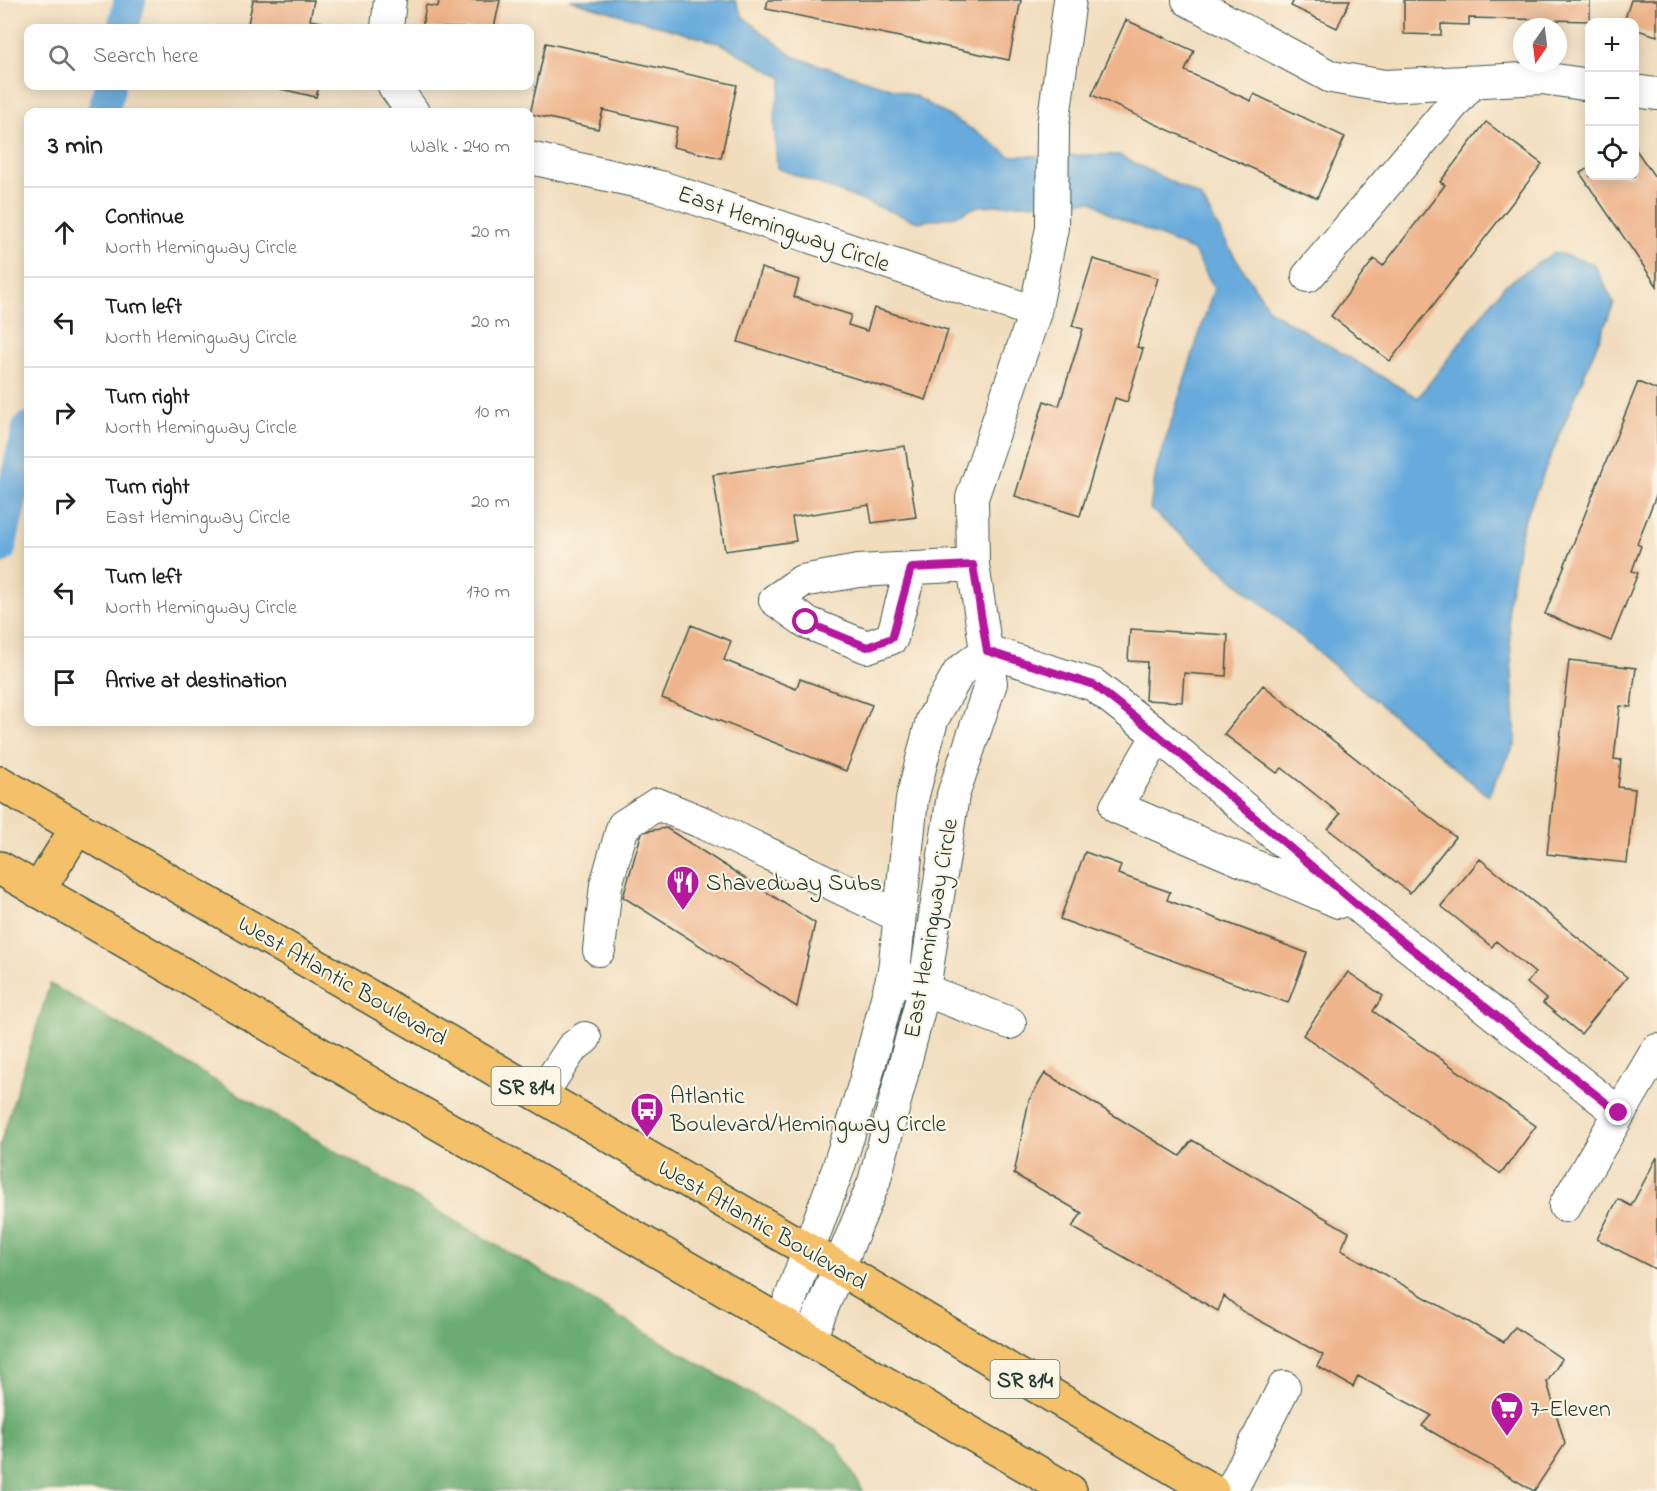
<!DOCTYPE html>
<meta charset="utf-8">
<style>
:root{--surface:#fff;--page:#f2f2f2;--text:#202124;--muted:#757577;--line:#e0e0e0}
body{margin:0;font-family:"Indie Flower",sans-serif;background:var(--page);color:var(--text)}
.controls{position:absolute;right:18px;top:18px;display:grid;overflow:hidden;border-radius:12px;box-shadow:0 3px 15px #0003}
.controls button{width:54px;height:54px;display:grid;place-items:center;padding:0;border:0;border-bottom:2px solid var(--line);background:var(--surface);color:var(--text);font:30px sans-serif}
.compass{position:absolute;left:1513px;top:18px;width:54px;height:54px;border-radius:50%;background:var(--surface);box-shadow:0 3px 15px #0003;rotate:194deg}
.stop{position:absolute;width:18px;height:18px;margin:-14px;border:4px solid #b5179e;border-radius:50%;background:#fff}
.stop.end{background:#b5179e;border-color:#fff;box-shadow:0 2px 6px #0008}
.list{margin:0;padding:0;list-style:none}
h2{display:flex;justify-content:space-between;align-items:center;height:78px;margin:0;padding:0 24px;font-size:26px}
h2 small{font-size:20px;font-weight:400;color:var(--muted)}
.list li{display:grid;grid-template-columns:39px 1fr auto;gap:18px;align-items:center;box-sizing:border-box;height:90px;padding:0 24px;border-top:2px solid var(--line)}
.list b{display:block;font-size:22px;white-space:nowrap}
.list p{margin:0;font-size:20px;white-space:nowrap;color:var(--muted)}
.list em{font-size:20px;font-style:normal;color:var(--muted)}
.icon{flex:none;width:33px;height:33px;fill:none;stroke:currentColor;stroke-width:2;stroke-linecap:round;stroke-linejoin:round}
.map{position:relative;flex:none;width:1657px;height:1491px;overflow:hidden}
.search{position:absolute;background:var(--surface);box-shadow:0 3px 15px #0003;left:24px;top:24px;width:510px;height:66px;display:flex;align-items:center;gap:15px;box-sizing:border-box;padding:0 21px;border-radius:12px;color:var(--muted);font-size:22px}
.panel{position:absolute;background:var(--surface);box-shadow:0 3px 15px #0003;left:24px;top:108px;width:510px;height:618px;border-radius:12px}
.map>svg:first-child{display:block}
.forest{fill:#6aac71;stroke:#447452;stroke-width:1.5}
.water{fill:#68aadc;stroke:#447488;stroke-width:1.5}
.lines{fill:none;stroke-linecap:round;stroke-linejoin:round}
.canal{stroke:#68aadc;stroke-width:32}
.building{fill:#eeb48b}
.minor-casing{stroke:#3e5549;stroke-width:34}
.major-casing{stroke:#3e5549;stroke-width:36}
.minor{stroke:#fff;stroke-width:32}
.major{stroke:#f4c16a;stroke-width:33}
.route{stroke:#b5179e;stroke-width:8}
.labels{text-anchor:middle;stroke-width:4.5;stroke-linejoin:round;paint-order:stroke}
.shield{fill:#fcf5e5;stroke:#617469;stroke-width:1.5}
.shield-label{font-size:22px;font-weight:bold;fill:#1f3d34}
.street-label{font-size:24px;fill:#1f3d34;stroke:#fcf5e5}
.poi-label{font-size:24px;fill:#1f3d34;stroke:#fcf5e5;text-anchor:start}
</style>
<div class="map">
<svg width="1657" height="1491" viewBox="0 0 1657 1491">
<rect width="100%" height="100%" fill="#fcf5e5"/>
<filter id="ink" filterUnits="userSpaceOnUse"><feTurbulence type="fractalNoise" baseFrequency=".0167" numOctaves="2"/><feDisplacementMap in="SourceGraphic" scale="12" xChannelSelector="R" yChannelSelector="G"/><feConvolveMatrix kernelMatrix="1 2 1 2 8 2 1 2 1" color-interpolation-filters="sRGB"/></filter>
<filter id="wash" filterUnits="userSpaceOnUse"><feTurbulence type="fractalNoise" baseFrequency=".008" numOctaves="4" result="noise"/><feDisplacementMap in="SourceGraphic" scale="24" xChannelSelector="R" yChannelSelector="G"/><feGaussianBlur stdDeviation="1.35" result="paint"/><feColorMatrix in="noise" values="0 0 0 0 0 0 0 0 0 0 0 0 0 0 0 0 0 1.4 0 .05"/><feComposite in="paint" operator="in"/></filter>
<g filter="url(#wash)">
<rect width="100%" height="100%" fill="#f1ddbd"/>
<path class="forest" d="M50,984L836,1444L863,1491H0V1145Z"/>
<path class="water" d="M570,0H735L743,17L794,57L915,96L983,136L1010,156L1119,155L1201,197L1230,249L1270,311L1418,398L1504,286L1555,252L1594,264L1614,303L1522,526L1508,604L1516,742L1488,796L1150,509L1157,466L1214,288L1194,251L1112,215L1092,201L978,206L955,216L918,222L777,168L774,114L783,78L722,44Z"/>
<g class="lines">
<path class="canal" d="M123,28L130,0
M103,112L110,86
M0,548L28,428"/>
</g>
<g id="blocks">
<path class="building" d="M253,0H314L310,20L322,22L321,28H247Z
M439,0H500L494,28H422L426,5L438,7Z
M768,0H1021L1009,60L766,9Z
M1294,0H1350L1337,28L1291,6Z
M1404,0H1590V21L1469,18V25L1441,24V35L1404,34Z
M1631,0H1657V36L1634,29V22H1624Z
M1126,20L1194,51L1185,71L1251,101L1254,94L1345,137L1317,198L1092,95Z
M546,43L737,85L721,158L673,147L677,127L603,110L598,129L530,114Z
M268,86H319L316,97Z
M1486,122L1542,164L1390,361L1331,316L1374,259L1383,266L1445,185L1440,182Z
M1634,147L1657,180V286L1580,173L1590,167V176H1634Z
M1093,259L1158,278L1137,347L1143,349L1127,402L1115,398L1080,516L1015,496L1044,401L1059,406L1083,329L1072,326Z
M761,268L799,280L794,297L851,315L848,325L867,331L874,308L948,330L926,400L738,342Z
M1638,382L1657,390V493L1637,544L1641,546L1632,571L1638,573L1611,641L1545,614Z
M905,446L916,517L872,523L869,505L792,517L796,541L725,551L713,475Z
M691,625L731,641L724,660L796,689L800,679L872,705L846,771L662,698Z
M1130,629L1228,635L1226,676L1184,673L1182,702L1145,700L1147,662L1128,661Z
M1569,660L1636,668L1631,707L1620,706L1614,759L1621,760L1618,787L1635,789L1627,863L1547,854Z
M1263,685L1455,837L1410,893L1328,829L1340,814L1282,768L1277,773L1224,734Z
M666,828L815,923L797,1007L623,897L642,832Z
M1085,852L1121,865L1118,874L1170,892L1167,900L1307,953L1288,1003L1060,919Z
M1480,859L1627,977L1581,1034L1543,1003L1546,999L1527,983L1535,973L1496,941L1492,947L1441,906Z
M1348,972L1383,996L1373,1011L1536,1126L1501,1174L1303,1035Z
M1045,1073L1180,1156L1192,1140L1349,1232L1341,1250L1504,1342L1515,1327L1562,1359L1547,1382L1565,1444L1534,1491L1422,1426L1431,1415L1358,1376L1353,1387L1317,1366L1323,1355L1242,1311L1224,1296L1218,1311L1072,1227L1082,1213L1014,1174L1029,1100Z
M1657,1157V1270L1597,1239L1618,1199L1631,1206Z"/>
</g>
</g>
<g filter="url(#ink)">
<use href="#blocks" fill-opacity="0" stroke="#3e5549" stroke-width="1.5"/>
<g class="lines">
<defs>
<path id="minor" d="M1188,0L1331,77L1385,86L1542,78L1590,85
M387,28L390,0
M394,86L413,112
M1634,91L1657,94
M530,158L661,187L1035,312
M1308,276L1472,82
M911,568L892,638L867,647L806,622L775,600L802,581L858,571L973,565
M987,651L1094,685L1158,735L1368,914L1619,1113
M1158,735L1116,807L1339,902
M599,950L606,885L623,826L657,804L706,824L899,916
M906,979L924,990L1010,1023
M541,1095L572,1048L585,1038
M1565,1206L1657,1050
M782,1322L838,1169L865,1082L894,971L912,799L932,720L959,672L987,651
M810,1338L874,1182L924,990L953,795L991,683L973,565L972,498L1035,312L1052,228L1053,125L1070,0
M1231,1491L1284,1387"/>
<path id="major" d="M0,783L839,1268L1212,1491
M0,868L1070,1491
M38,891L77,828"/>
</defs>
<use href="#minor" class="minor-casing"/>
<use href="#major" class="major-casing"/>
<use href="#minor" class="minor"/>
<use href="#major" class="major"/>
</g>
</g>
<g class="lines" filter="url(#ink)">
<path class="route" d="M806,622L867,647L892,638L911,568L973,565L987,651L1094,685L1158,735L1368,914L1619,1113"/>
</g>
<defs>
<symbol id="restaurant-pin" viewBox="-11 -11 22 30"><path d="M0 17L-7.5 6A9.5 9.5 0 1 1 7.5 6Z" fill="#b5179e" stroke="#fcf5e5"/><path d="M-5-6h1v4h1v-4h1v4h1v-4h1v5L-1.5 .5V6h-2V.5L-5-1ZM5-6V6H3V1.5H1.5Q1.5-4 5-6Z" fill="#fff"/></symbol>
<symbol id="bus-pin" viewBox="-11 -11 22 30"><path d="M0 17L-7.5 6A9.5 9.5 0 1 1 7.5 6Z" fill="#b5179e" stroke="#fcf5e5"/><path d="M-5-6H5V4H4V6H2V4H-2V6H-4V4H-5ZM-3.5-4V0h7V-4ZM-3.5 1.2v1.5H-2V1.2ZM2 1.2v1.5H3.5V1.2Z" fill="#fff"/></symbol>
<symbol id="supermarket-pin" viewBox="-11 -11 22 30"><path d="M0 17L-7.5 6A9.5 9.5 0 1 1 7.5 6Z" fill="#b5179e" stroke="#fcf5e5"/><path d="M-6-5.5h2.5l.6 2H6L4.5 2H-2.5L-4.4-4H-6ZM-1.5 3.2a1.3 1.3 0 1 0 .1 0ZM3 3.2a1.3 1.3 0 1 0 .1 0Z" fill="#fff"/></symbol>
</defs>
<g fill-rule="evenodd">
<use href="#restaurant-pin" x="664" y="863" width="38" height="52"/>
<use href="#bus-pin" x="628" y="1090" width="38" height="52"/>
<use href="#supermarket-pin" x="1488" y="1389" width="38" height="52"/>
</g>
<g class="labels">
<g class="shield">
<rect x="491.5" y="1067" width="69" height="38" rx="4.5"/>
<rect x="990.5" y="1360" width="69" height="38" rx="4.5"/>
</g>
<g class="shield-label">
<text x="526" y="1094">SR 814</text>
<text x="1025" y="1387">SR 814</text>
</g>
<g class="street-label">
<text transform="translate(784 228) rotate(19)" y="8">East Hemingway Circle</text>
<text transform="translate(930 928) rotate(-80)" y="8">East Hemingway Circle</text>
<text transform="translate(343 980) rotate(30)" y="8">West Atlantic Boulevard</text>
<text transform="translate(763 1224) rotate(30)" y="8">West Atlantic Boulevard</text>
</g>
<g class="poi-label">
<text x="706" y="890">Shavedway Subs</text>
<text x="670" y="1103">Atlantic<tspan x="670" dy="28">Boulevard/Hemingway Circle</tspan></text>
<text x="1530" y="1416">7-Eleven</text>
</g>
</g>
</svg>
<div class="controls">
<button>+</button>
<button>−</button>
<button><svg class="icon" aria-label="locate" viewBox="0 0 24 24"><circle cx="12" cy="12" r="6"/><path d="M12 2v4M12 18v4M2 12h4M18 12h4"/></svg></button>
</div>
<svg class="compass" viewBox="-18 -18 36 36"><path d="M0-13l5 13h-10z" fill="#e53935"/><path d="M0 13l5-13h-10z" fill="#757577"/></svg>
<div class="stop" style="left:806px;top:622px"></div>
<div class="stop end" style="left:1619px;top:1113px"></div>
<div class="search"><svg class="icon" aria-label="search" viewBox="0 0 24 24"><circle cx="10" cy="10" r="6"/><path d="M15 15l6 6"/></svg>Search here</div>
<section class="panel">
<h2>3 min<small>Walk · 240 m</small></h2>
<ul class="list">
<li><svg class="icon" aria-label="ahead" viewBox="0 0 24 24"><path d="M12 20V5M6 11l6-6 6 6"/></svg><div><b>Continue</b><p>North Hemingway Circle</p></div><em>20 m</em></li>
<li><svg class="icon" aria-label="left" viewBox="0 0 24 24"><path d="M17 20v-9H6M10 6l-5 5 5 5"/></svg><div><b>Turn left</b><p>North Hemingway Circle</p></div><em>20 m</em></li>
<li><svg class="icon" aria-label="right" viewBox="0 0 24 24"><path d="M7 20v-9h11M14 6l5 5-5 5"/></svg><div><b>Turn right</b><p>North Hemingway Circle</p></div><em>10 m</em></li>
<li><svg class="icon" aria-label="right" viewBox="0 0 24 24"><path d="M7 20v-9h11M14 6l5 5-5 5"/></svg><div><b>Turn right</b><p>East Hemingway Circle</p></div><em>20 m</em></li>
<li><svg class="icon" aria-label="left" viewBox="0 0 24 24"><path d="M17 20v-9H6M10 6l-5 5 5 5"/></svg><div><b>Turn left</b><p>North Hemingway Circle</p></div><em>170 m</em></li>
<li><svg class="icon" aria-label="arrive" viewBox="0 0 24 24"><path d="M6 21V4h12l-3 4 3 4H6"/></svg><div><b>Arrive at destination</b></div></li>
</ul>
</section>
</div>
